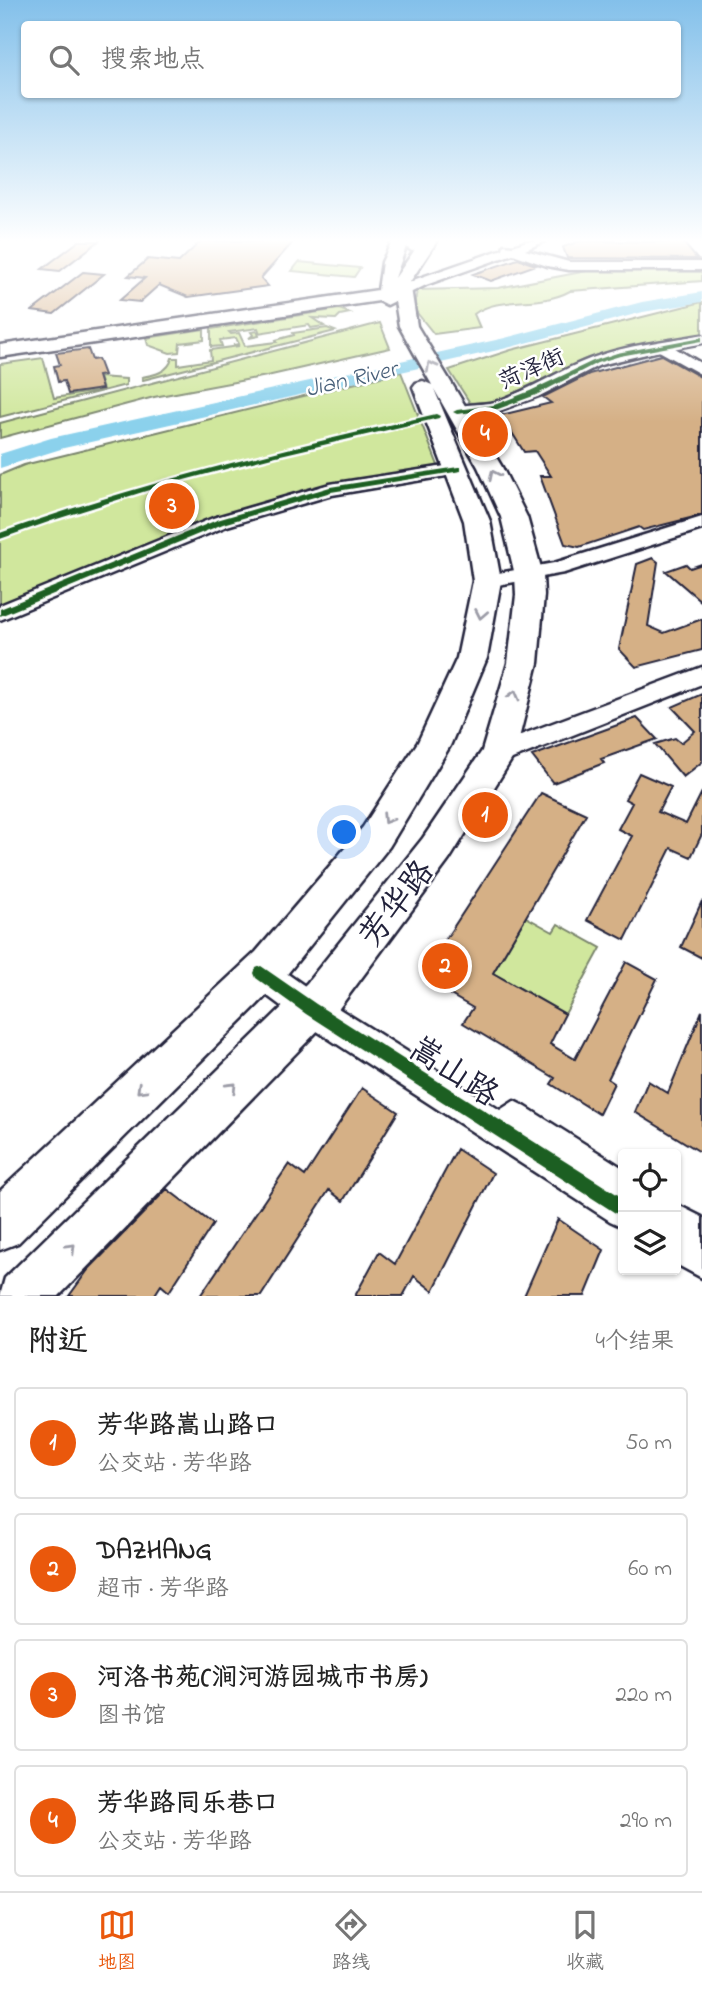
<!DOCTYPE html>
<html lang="zh">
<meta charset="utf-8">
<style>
:root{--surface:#fff;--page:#f2f2f2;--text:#222;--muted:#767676;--line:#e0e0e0;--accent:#ea580c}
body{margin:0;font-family:"Indie Flower","LXGW WenKai TC",sans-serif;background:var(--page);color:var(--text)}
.controls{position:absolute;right:21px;bottom:21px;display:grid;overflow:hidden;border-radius:7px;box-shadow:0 2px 5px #0004}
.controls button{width:63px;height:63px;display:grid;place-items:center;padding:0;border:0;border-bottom:2px solid var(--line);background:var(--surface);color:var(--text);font:35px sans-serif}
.you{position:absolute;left:345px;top:833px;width:24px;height:24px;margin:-18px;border:5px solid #fff;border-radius:50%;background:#1a73e8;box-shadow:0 0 0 10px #1a73e833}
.badge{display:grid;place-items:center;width:46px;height:46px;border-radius:50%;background:var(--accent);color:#fff;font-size:23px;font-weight:700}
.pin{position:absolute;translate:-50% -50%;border:4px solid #fff;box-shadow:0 2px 7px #0006}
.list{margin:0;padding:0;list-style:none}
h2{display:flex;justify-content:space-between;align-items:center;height:91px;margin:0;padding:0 28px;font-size:30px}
h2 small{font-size:23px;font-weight:400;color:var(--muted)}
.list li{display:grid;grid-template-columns:46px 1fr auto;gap:21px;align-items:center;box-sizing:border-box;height:112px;margin:0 14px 14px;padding:0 14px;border:2px solid var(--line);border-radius:7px}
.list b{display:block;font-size:26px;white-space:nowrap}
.list p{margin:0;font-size:23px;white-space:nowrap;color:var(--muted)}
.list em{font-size:23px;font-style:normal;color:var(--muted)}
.icon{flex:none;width:38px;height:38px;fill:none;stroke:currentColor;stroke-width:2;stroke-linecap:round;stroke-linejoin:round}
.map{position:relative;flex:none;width:702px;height:1296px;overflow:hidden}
.search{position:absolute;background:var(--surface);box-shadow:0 2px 5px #0004;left:21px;right:21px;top:21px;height:77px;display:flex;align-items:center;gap:18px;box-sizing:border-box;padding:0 24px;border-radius:7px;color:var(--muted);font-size:26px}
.sheet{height:595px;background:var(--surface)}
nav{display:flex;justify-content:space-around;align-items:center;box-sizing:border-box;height:98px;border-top:2px solid var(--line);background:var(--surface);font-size:19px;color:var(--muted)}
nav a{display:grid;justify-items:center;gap:4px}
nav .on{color:var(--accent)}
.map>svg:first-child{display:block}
.green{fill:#d0e79d;stroke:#79846c;stroke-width:2}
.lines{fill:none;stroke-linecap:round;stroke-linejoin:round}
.river{fill:#8bd1ec;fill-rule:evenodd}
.building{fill:#d5b086;stroke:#22223b;stroke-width:2}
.minor-casing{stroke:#22223b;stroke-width:5}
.major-casing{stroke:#22223b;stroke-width:5}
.highway-casing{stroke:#22223b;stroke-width:5}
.minor{fill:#fff;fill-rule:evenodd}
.major{fill:#fff;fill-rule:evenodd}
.highway{fill:#fff;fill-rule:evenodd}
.cycleway-casing{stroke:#fff;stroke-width:5}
.cycleway{fill:#1b5e20;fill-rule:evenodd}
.oneway{stroke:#9c9ca7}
.labels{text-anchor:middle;stroke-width:5;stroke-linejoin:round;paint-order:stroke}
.far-street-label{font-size:23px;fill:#22223b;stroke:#fff}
.far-water-label{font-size:24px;font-style:italic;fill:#475f79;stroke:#fff}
.near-street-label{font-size:33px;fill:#22223b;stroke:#fff}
</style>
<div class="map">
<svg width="702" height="1296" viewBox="0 0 702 1296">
<rect width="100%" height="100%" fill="#fff"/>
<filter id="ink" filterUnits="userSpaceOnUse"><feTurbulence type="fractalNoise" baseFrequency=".0143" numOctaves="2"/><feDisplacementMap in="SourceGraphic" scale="14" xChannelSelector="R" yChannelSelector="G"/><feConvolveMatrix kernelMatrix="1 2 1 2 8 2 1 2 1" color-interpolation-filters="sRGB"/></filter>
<g filter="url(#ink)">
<path class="green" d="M299,262L360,268L354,277L292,271Z
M702,270V281L570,291C539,308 500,295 474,314L480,328L434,334L414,309L417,290L498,288L587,271Z
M702,302V334L583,360L525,392L497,401L470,403L449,370L511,350Z
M339,309L350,313L340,315L336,319L312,318L324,326L311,328L309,325L258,333L259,336L249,338L253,335L251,332L259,331L258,328L229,332L231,334L239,333L245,346L277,342L276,340L294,335L293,333L327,328L335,331L143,380L142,377C154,375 169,372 172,358H178V365L211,360L210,350L239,346L233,345L239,344L236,338L220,340L222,346L211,347V329Z
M380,323L390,348L267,376L154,397L0,438V423Z
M204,329V340L180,343L179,352L170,353L148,345L146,338Z
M43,358L54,398L103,390L99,377L126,379V385L0,417V364Z
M401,372L439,468L295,493L203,521L0,605V475L24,465Z
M526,917L553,932L558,924L601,948L565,1014L493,973Z"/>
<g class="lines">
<path class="river" d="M702,292V302L643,312L507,348L64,448L0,468V454L51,438L505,338L642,302Z"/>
</g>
<path class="building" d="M79,241H99L60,271L42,269Z
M201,241H294L261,278L268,286L188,297L159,285L140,302L120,300L145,278L128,276L148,259L179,262Z
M580,241L683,242L697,259L567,258L563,247Z
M518,259L536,265L491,281L473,274Z
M83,272L104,274L54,314L32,311Z
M88,349L92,360L98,359L104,375L98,376L102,389L68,394L64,381L58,382L54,366L60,365L56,353Z
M661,355L702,378V515L643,530L639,527L579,547L565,544L540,476H551L535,451L524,452L501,415L551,403L543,397L589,374Z
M653,558L658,562L648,626L664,633L702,619V650L636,667L619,649L637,564Z
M686,564L690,568L702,564V602L666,571Z
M702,694V762L683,777L655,744L675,738L681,743L695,731L672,707Z
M637,718L657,739L601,759L604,763L553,783L532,756Z
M639,773L671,787L658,812L686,824L702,792V834L691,857L671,848L625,940L587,920L632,836L618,829L632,803L625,799Z
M541,793L586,814L493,973L565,1014L550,1044L575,1059L626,962L657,979L608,1079L614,1083L599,1114L551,1084L555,1078L463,1023L473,1008L435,986L430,975L434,957Z
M702,901V958L681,947Z
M702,1011V1153L635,1112L648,1081L668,1093Z
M362,1088L398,1112L343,1201L329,1190L261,1296H200L289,1164L305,1176Z
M457,1149L493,1173L433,1291L414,1276L403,1296H355L379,1252L395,1264Z
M167,1189L213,1224L169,1292L161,1285L154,1296H69L88,1270Z
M558,1219L604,1250L585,1296H524Z"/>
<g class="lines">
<defs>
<path id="minor" d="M527,241H545L525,250L569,262H702V270H569L547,266L513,254L426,285L406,295H396L394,292L416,279L503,249L504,245L513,246Z
M702,335V343L675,348L702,364V375L659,351L600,365L539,396L501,410L457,417L449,412C458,402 481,406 495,402C529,391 559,370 592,358C627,345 665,341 702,335Z
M458,464L467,469L464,473L332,495L227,526L0,620V605L213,518L330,484Z
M702,517V529L564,573L487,587L480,586L477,581L480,576L487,575L554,563Z
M702,667V684L507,761L498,764L489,761L485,754L489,747Z
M261,959L272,963L322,998L500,1110L514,1101L526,1107L623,1168V1227L610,1221L300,1020L250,983L245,973L250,963Z
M676,1204L702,1217V1278L676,1264Z"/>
<path id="major" d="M392,241H408L395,278L421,241H437L410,282L417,326L502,467L527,517L543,575L544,595L538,663L515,754L449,860L337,1011L59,1296H0L5,1278L307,983L423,838L482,751L508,663L516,595L515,575L501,517L478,467L434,389L490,521L501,581L487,658L450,746L389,847L284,978L18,1243L0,1250V1191L256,952L363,827L418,742L457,658L473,581L464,521L413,387L416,383L423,381L432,385L399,326L395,301L387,305L379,301L0,357V345L378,290L382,262Z"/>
<path id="highway" d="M405,241H425L419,249L412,251L403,245Z"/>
</defs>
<use href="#minor" class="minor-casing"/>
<use href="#major" class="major-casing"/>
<use href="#highway" class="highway-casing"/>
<use href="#minor" class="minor"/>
<use href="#major" class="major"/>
<use href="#highway" class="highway"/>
<defs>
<path id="cycleway" d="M702,337V341L620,356L597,363L536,395L498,409L457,414L453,412L457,410L494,405L530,391L593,361L617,353Z
M436,414L440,416L439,418L272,457L165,485L57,519L0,539V533C142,482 289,448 436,414Z
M458,467H461V471L331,492L223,524L0,616V609L217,520L330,487Z
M261,966L316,1004L623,1198V1217L617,1214L306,1014L256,978L254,973L256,968Z"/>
</defs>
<use href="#cycleway" class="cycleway-casing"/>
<use href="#cycleway" class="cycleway"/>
</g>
<defs><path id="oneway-chevron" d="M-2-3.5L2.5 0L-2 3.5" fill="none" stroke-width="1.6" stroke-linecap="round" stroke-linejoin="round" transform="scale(1.75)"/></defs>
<g class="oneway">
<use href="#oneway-chevron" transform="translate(431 366) rotate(-119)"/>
<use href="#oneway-chevron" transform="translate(494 475) rotate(-116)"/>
<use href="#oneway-chevron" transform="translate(481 614) rotate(101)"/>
<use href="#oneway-chevron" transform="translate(514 695) rotate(-75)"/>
<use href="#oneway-chevron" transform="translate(387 819) rotate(122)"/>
<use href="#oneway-chevron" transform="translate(232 1087) rotate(-45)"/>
<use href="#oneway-chevron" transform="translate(141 1089) rotate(136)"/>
<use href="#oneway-chevron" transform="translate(71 1248) rotate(-45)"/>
</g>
</g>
<linearGradient id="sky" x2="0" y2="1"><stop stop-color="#83c0ea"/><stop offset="0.57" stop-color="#fff"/><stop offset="1" stop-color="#fff" stop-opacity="0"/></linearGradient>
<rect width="702" height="422" fill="url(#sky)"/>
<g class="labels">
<g class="far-street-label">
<text transform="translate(531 368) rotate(-24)" y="8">菏泽街</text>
</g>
<g class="far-water-label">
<text transform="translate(351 378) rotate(-13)" y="8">Jian River</text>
</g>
<g class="near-street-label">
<text transform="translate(395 902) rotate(-52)" y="12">芳华路</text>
<text transform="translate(455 1070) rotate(33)" y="12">嵩山路</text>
</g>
</g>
</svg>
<div class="controls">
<button><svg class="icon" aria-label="locate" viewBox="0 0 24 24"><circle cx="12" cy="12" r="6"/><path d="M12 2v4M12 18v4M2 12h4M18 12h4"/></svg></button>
<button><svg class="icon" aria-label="layers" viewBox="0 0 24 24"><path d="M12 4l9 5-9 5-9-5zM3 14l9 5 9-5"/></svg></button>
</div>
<div class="you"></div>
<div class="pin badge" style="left:485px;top:815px">1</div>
<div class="pin badge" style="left:445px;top:966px">2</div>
<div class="pin badge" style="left:172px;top:506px">3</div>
<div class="pin badge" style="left:485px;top:434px">4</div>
<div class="search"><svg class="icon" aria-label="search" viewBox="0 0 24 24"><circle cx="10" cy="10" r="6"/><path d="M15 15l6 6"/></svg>搜索地点</div>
</div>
<section class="sheet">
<h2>附近<small>4个结果</small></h2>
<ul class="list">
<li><span class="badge">1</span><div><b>芳华路嵩山路口</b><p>公交站 · 芳华路</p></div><em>50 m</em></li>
<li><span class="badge">2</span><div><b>DAZHANG</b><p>超市 · 芳华路</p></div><em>60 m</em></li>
<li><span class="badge">3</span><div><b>河洛书苑(涧河游园城市书房)</b><p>图书馆</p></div><em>220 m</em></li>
<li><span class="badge">4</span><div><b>芳华路同乐巷口</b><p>公交站 · 芳华路</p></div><em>290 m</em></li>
</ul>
</section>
<nav>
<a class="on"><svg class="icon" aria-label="map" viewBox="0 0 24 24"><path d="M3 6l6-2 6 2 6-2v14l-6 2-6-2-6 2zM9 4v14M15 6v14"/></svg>地图</a>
<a><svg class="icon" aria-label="directions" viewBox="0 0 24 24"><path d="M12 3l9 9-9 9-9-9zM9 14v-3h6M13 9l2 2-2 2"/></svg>路线</a>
<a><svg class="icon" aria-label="saved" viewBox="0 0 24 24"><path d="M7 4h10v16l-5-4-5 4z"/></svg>收藏</a>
</nav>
